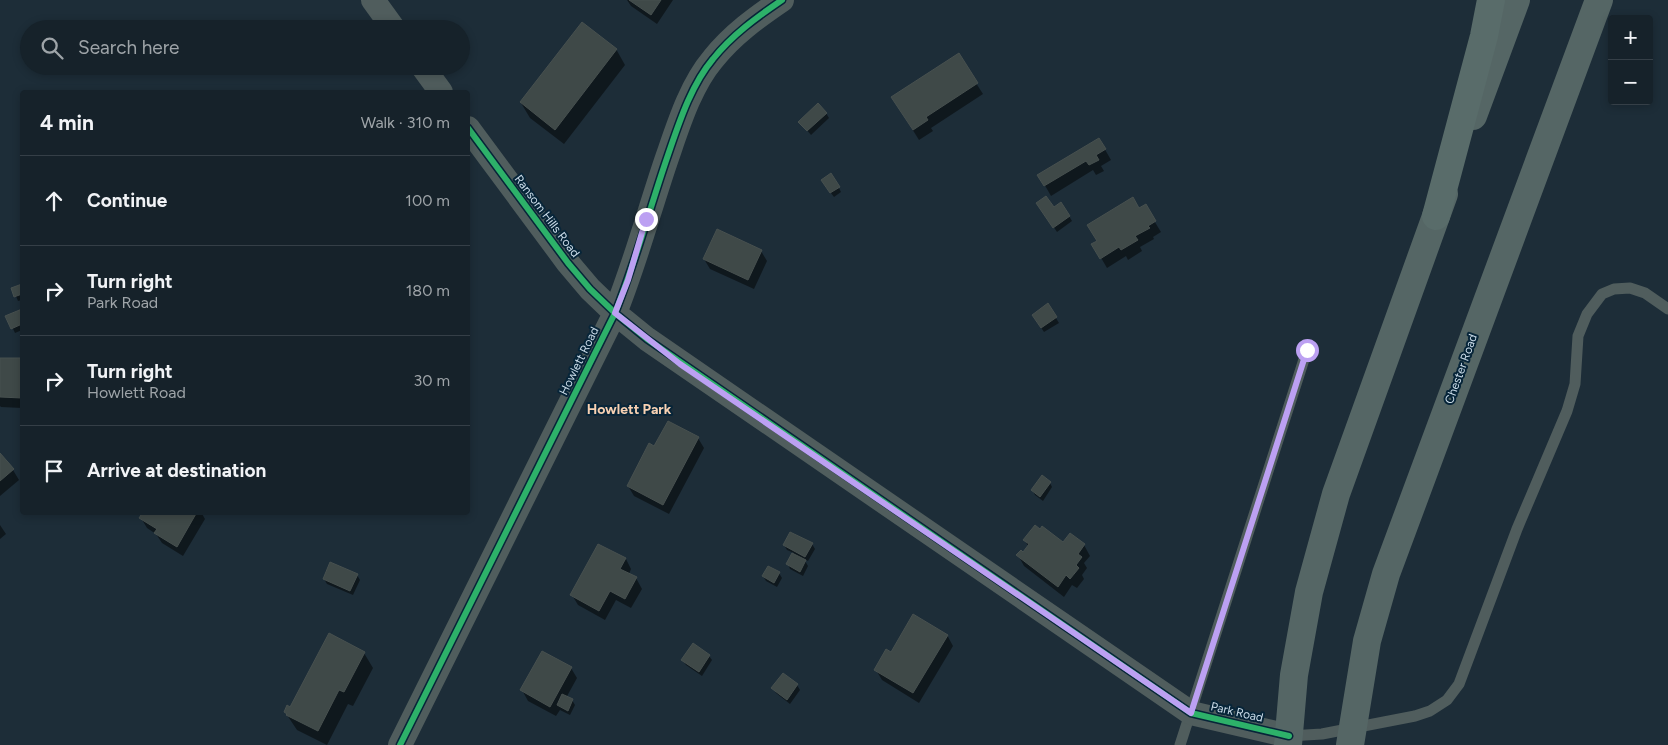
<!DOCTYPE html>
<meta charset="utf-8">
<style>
:root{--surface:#16222a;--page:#232f36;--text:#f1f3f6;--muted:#9ea4a8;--line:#353f47}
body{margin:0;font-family:Figtree,sans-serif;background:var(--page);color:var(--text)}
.controls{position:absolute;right:15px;top:15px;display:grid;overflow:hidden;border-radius:5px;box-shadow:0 2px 8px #0003}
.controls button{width:45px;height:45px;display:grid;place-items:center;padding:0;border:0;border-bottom:1px solid var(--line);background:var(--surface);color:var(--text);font:25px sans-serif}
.stop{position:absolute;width:15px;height:15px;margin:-11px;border:4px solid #bca0f2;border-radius:50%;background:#fff}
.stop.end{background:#bca0f2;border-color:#fff;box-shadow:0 1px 5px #0008}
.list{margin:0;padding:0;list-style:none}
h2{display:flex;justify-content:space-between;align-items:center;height:65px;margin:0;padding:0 20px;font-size:21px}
h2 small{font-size:16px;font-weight:400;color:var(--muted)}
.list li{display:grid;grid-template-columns:32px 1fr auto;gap:15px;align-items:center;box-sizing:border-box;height:90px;padding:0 20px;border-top:1px solid var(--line)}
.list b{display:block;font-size:19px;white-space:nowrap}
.list p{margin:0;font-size:16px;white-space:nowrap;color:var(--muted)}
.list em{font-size:16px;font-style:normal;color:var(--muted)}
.icon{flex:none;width:28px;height:28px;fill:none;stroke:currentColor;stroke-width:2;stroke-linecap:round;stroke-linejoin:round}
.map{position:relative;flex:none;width:1668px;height:745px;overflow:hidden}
.search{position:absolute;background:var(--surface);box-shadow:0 2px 8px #0003;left:20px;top:20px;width:450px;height:55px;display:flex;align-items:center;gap:12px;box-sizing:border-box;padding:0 18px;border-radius:28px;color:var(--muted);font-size:19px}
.panel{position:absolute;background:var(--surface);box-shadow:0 2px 8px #0003;left:20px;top:90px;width:450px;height:425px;border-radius:5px}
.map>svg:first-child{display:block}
.shadow{fill:#0007}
.building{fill:#3f4948;stroke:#47504f}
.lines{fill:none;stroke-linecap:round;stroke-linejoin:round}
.lane{stroke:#505d5d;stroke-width:11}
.street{stroke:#505d5d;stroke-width:24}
.primary{stroke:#556665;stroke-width:28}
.highway{stroke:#596c6a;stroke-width:28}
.cycleway-casing{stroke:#072539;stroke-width:9}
.cycleway{stroke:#2db169;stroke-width:6}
.route{stroke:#bca0f2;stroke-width:6}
.labels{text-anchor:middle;stroke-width:4;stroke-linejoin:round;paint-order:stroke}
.street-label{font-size:12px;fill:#cbdce9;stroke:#072539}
.neighbourhood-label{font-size:14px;font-weight:bold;fill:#f8d1b2;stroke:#072539}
</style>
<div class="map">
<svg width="1668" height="745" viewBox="0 0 1668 745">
<rect width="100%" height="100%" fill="#1d2d38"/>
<path class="shadow" d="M627,0H673L657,24L631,6Z
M616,49L625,65L564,144L530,118L521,103Z
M958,55L983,94L931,128L933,131L919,140L899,108Z
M826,113L829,118L811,135L800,122Z
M1099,139L1111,160L1101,166L1104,171L1096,175L1093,170L1051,196L1039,175Z
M825,185L839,188L841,192L834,197Z
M1145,206L1161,232L1153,237L1154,239L1140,247L1142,251L1128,260L1126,256L1107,268L1093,244Z
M1041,208L1054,209L1069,216L1072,221L1057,232Z
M761,251L767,261L754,289L710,269L704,259Z
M22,286V300L18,301L13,289Z
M1048,305L1059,323L1044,332L1036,320Z
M22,310V330L15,333L7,316Z
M0,359H22V408L1,407L0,406Z
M698,438L704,448L669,514L634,496L628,486L654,448Z
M0,455L13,470L19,480L0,496Z
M1050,483L1052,487L1043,501L1035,495L1033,491Z
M141,512H201L205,519L183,556L162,543L156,534L147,528L141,518L143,514Z
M0,525L6,534L0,539Z
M1025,540L1084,545L1090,556L1084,563L1087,568L1082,575L1084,579L1077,588L1072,585L1064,597L1024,566L1018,555L1023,553L1028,546Z
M812,544L815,549L808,561L804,559L808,566L803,576L790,569L788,564L794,553L787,550L784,545Z
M598,545L626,559L631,569L629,574L636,578L642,589L631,608L616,600L605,620L578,605L572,595Z
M779,573L782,578L777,587L766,581L763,576Z
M357,575L360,580L353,595L327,584L324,579Z
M947,635L953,646L919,703L882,680L876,670L891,654Z
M364,653L373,668L353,706L348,704L327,745L297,730L285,712Z
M709,656L712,660L702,676L686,665L683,661Z
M571,668L577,678L566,698L572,700L575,705L570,715L560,710L556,716L528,701L522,690Z
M783,675L797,685L800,690L790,704L776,693L773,688Z"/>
<path class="building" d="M629,0H661L651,15Z
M582,22L617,49L555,130L520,102Z
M959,53L978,83L926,117L928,120L913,130L891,97Z
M818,103L827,113L807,131L798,122Z
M1099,138L1106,149L1096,155L1099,160L1089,165L1086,161L1044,186L1037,175Z
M831,173L840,187L830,193L821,180Z
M1046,196L1054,207L1061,202L1070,216L1053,228L1036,203Z
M1133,197L1139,208L1146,204L1156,221L1148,226L1150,228L1135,236L1138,240L1121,250L1119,247L1100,259L1091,244L1097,241L1087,225Z
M717,229L762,250L748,280L703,259Z
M22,284V294L14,297L11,288Z
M1048,303L1057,317L1041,328L1032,315Z
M22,309V324L11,329L5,316Z
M0,358H22V398L0,397Z
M668,421L699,437L663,505L627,486L649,443L654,446Z
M0,453L14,469L0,481Z
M1042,475L1051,482L1040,497L1031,490Z
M143,512H197L177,547L154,533L157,529L139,518Z
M1035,525L1040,529L1042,526L1063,542L1070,533L1085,544L1078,554L1082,557L1076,565L1079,568L1070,579L1066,575L1058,587L1016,555L1021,550L1023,552L1029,544L1023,540Z
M790,532L813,543L805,557L783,545Z
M598,544L626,558L620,569L637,577L625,599L610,591L599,611L570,595Z
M792,553L806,560L800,572L786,564Z
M330,562L358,574L350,591L323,579Z
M768,566L780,572L774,583L762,576Z
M913,614L948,635L913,693L874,670L886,649L891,652Z
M329,633L365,652L344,692L339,690L318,731L286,715L287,714L284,712L287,705L290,707Z
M693,643L710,655L699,672L681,660Z
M542,651L572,667L550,707L520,690Z
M783,673L798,684L787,700L771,688Z
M562,694L573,699L568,711L557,705Z"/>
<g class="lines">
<path class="lane" d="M1289,736L1322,734L1415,716L1430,711L1447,700L1459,684L1517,529L1567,411L1575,384L1578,336L1587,314L1602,294L1614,289L1630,288L1645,293L1668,309
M1180,745L1307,350"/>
<path class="street" d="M373,0L394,29
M422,66L441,92
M468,128L568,263L590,289L615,313L647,339L1191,713L1289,736
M400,745L615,313C636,261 650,207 668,155C679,123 691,85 713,59C732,35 757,17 782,0"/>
<path class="primary" d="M1473,116L1516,0
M1288,745L1294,675L1309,592L1336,494L1444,194
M1350,745L1367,641L1386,574L1599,0"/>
<path class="highway" d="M1436,216L1484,36L1491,0"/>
<defs>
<path id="cycleway" d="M468,128L568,263L590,289L615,313L647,339L1191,713L1289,736
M400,745L615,313C636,261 650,207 668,155C679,123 691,85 713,59C732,35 757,17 782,0"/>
</defs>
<use href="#cycleway" class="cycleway-casing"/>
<use href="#cycleway" class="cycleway"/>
</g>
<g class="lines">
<path class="route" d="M646,219L628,280L615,313L680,364L1191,713L1307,350"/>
</g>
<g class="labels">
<g class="street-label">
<text transform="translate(547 216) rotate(53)" y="4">Ransom Hills Road</text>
<text transform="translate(579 361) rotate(-64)" y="4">Howlett Road</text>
<text transform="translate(1461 369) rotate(-70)" y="4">Chester Road</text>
<text transform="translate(1237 712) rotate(13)" y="4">Park Road</text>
</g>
<g class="neighbourhood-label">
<text x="629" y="414">Howlett Park</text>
</g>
</g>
</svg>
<div class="controls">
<button>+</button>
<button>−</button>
</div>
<div class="stop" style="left:1307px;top:350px"></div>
<div class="stop end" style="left:646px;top:219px"></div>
<div class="search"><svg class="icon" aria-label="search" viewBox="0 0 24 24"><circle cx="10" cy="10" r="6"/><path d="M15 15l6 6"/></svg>Search here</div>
<section class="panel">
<h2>4 min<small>Walk · 310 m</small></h2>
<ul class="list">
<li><svg class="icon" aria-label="ahead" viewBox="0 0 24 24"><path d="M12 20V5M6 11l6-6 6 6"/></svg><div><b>Continue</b></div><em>100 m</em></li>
<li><svg class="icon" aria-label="right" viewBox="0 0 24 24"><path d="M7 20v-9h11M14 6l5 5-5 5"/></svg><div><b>Turn right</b><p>Park Road</p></div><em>180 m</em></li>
<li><svg class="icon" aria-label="right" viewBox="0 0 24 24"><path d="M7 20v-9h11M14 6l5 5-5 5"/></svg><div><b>Turn right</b><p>Howlett Road</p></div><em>30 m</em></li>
<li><svg class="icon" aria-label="arrive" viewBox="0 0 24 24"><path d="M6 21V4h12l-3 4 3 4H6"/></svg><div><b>Arrive at destination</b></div></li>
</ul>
</section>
</div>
